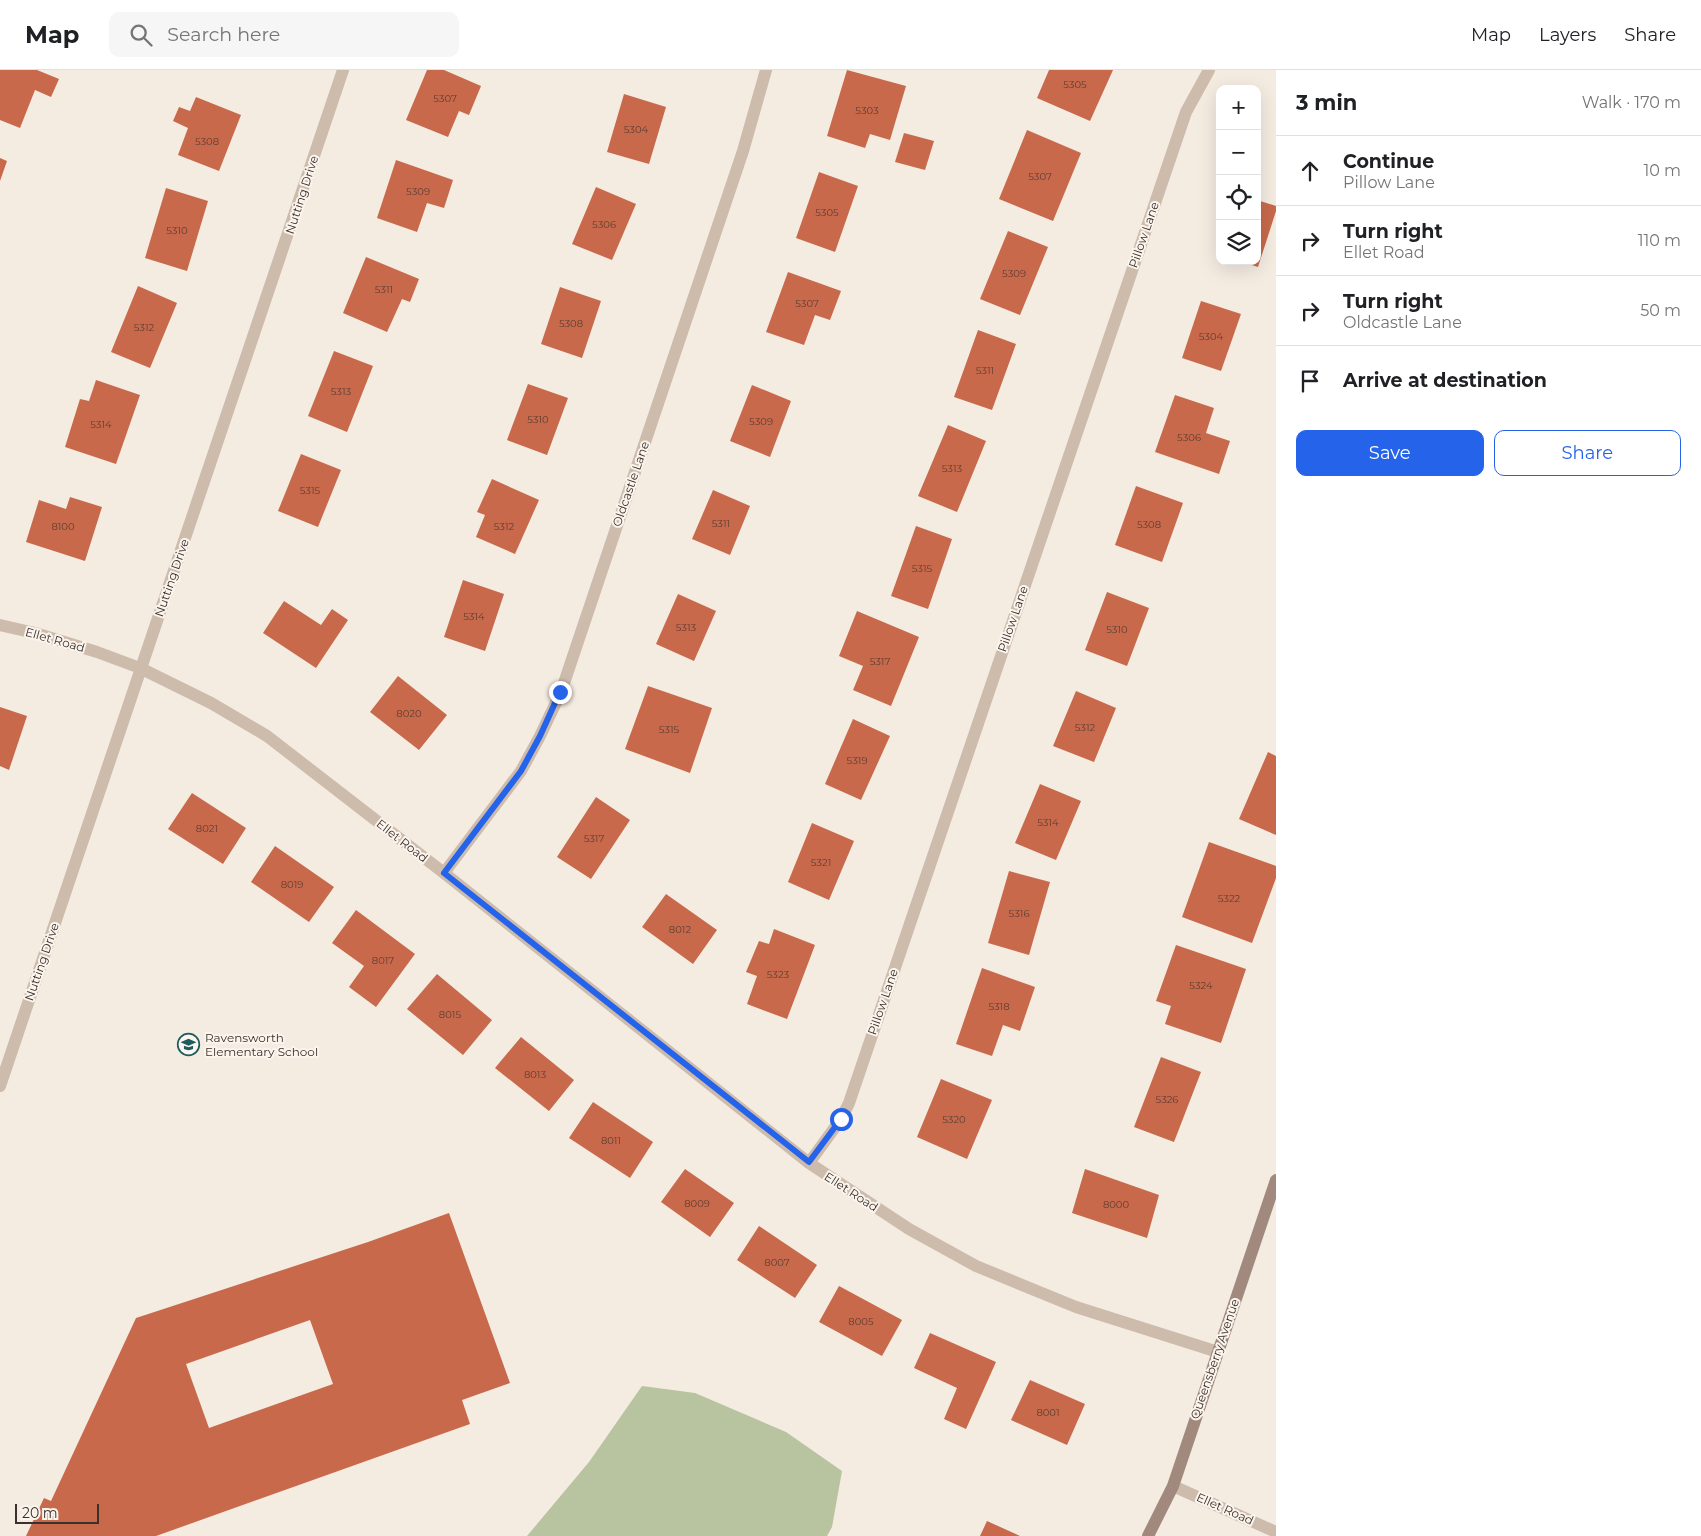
<!DOCTYPE html>
<meta charset="utf-8">
<style>
:root{--surface:#fff;--page:#f6f6f6;--text:#202124;--muted:#757577;--line:#e0e0e0;--accent:#2563eb}
body{margin:0;font-family:Montserrat,sans-serif;background:var(--page);color:var(--text)}
.controls{position:absolute;right:15px;top:15px;display:grid;overflow:hidden;border-radius:10px;box-shadow:0 5px 20px #0002}
.controls button{width:45px;height:45px;display:grid;place-items:center;padding:0;border:0;border-bottom:1px solid var(--line);background:var(--surface);color:var(--text);font:25px sans-serif}
.scale{position:absolute;left:15px;bottom:12px;width:84px;box-sizing:border-box;padding-left:5px;border:2px solid #3b302b;border-top:0;font-size:14px;line-height:18px;white-space:nowrap;color:#3b302b;-webkit-text-stroke:4px #fbf5ee;paint-order:stroke}
.stop{position:absolute;width:15px;height:15px;margin:-11px;border:4px solid #2563eb;border-radius:50%;background:#fff}
.stop.end{background:#2563eb;border-color:#fff;box-shadow:0 1px 5px #0008}
.list{margin:0;padding:0;list-style:none}
h2{display:flex;justify-content:space-between;align-items:center;height:65px;margin:0;padding:0 20px;font-size:21px}
h2 small{font-size:16px;font-weight:400;color:var(--muted)}
.list li{display:grid;grid-template-columns:32px 1fr auto;gap:15px;align-items:center;box-sizing:border-box;height:70px;padding:0 20px;border-top:1px solid var(--line)}
.list b{display:block;font-size:19px;white-space:nowrap}
.list p{margin:0;font-size:16px;white-space:nowrap;color:var(--muted)}
.list em{font-size:16px;font-style:normal;color:var(--muted)}
.actions{display:flex;gap:10px;padding:15px 20px}
.actions a{flex:1;padding:11px 0;border:1px solid var(--accent);border-radius:10px;text-align:center;font-size:18px;color:var(--accent)}
.actions .main{background:var(--accent);color:#fff}
.icon{flex:none;width:28px;height:28px;fill:none;stroke:currentColor;stroke-width:2;stroke-linecap:round;stroke-linejoin:round}
.map{position:relative;flex:none;width:1276px;height:1466px;overflow:hidden}
header{display:flex;align-items:center;gap:30px;box-sizing:border-box;height:70px;padding:0 25px;background:var(--surface);border-bottom:1px solid var(--line)}
header strong{font-size:24px}
nav{display:flex;gap:28px;margin-inline-start:auto;font-size:18px}
.search{width:350px;height:45px;background:var(--page);display:flex;align-items:center;gap:12px;box-sizing:border-box;padding:0 18px;border-radius:10px;color:var(--muted);font-size:19px}
main{display:flex}
aside{flex:1;background:var(--surface)}
.map>svg:first-child{display:block}
.green{fill:#b8c4a0}
.building{fill:#c8694b;fill-rule:evenodd}
.lines{fill:none;stroke-linecap:round;stroke-linejoin:round}
.street{stroke:#cdbbac;stroke-width:12}
.secondary{stroke:#a18a7d;stroke-width:12}
.route{stroke:#2563eb;stroke-width:6}
.labels{text-anchor:middle;stroke-width:4;stroke-linejoin:round;paint-order:stroke}
.number-label{font-size:10px;fill:#5e3e33}
.street-label{font-size:12px;fill:#3b302b;stroke:#fbf5ee}
.poi-label{font-size:12px;fill:#3b302b;stroke:#fbf5ee;text-anchor:start}
</style>
<header>
<strong>Map</strong>
<div class="search"><svg class="icon" aria-label="search" viewBox="0 0 24 24"><circle cx="10" cy="10" r="6"/><path d="M15 15l6 6"/></svg>Search here</div>
<nav><a>Map</a><a>Layers</a><a>Share</a></nav>
</header>
<main>
<div class="map">
<svg width="1276" height="1466" viewBox="0 0 1276 1466">
<rect width="100%" height="100%" fill="#f4ebe1"/>
<path class="green" d="M642,1316L695,1323L786,1362L842,1401L832,1457L827,1466H527L589,1392Z"/>
<path class="building" d="M0,0H37L59,9L51,27L35,20L20,58L0,50Z
M427,0H444L481,16L469,45L459,41L448,67L406,50Z
M847,0L906,16L890,70L870,64L865,78L827,66Z
M1049,0H1113L1090,51L1037,28Z
M624,24L666,37L649,94L607,82Z
M196,27L241,45L219,101L178,85L188,58L173,51L179,37L190,41Z
M1027,60L1081,83L1053,151L999,129Z
M904,63L934,71L925,100L895,92Z
M0,88L7,91L0,111Z
M396,90L453,110L444,138L427,133L417,162L377,148Z
M819,102L858,116L835,182L796,168Z
M596,117L636,134L612,190L572,174Z
M166,118L208,131L187,201L145,188Z
M1257,130L1276,136V141L1258,197L1242,192L1257,191Z
M1008,161L1048,177L1020,245L980,229Z
M366,187L419,209L410,232L402,229L387,262L343,243Z
M788,202L841,221L830,250L815,245L804,275L766,262Z
M138,216L177,233L150,298L111,282Z
M560,217L601,231L582,288L541,274Z
M1201,231L1241,244L1221,301L1182,288Z
M978,260L1016,274L992,340L954,327Z
M334,281L373,296L347,362L308,346Z
M96,310L140,325L116,394L65,377L80,329L89,331Z
M528,314L568,328L547,385L507,370Z
M752,315L791,331L770,387L730,371Z
M1175,325L1214,338L1206,363L1230,371L1219,404L1155,382Z
M948,355L986,371L957,442L918,426Z
M301,384L341,400L318,457L278,441Z
M492,409L539,430L515,484L476,467L485,445L477,442Z
M1136,416L1183,433L1162,492L1115,475Z
M713,420L750,436L730,485L692,469Z
M70,427L102,437L85,491L26,472L39,430L66,439Z
M916,456L952,469L928,539L891,526Z
M463,510L504,524L485,581L444,567Z
M1107,522L1149,538L1127,596L1085,580Z
M678,524L716,541L694,591L656,574Z
M284,531L321,555L332,539L348,550L316,598L263,563Z
M857,541L919,567L891,636L853,620L863,596L839,586Z
M398,606L447,645L419,680L370,642Z
M648,616L712,638L690,703L625,679Z
M1076,621L1116,638L1094,692L1053,676Z
M0,637L27,646L9,700L0,696Z
M853,649L890,666L861,730L825,714Z
M1268,682L1276,686V765L1239,749Z
M1040,714L1081,731L1056,790L1015,773Z
M192,723L246,758L223,794L168,759Z
M596,727L630,750L591,809L557,787Z
M812,753L854,771L829,830L788,812Z
M1209,772L1276,796V808L1252,873L1182,847Z
M275,776L334,817L309,852L251,812Z
M1009,801L1050,812L1029,885L988,873Z
M666,824L717,860L693,894L642,857Z
M356,840L415,884L376,937L349,917L364,896L332,873Z
M774,859L815,875L787,949L747,934L757,906L746,902L759,871L769,874Z
M1176,875L1246,899L1221,973L1165,954L1171,936L1156,931Z
M982,898L1035,917L1020,961L1003,955L992,986L956,974Z
M437,904L492,950L463,985L407,939Z
M521,967L574,1010L549,1041L495,998Z
M1161,987L1201,1002L1174,1072L1134,1057Z
M941,1009L992,1030L967,1089L917,1067Z
M593,1032L653,1072L630,1108L569,1068Z
M685,1099L734,1133L710,1167L661,1132Z
M1085,1099L1159,1125L1147,1168L1072,1143Z
M449,1143L510,1313L462,1330L470,1354L156,1466H26L44,1428L51,1431L136,1248L368,1172ZM310,1250L333,1314L209,1358L186,1294Z
M759,1156L817,1195L795,1228L737,1190Z
M839,1216L902,1250L882,1286L819,1252Z
M930,1263L996,1292L966,1359L944,1349L957,1318L914,1298Z
M1030,1310L1085,1334L1067,1375L1011,1350Z
M987,1451L1020,1466H980Z"/>
<g class="lines">
<path class="street" d="M0,555L35,563L97,582L140,598L211,633L267,666L444,803L809,1093L909,1159L976,1196L1076,1237L1218,1282
M444,803L521,701L540,666L561,622L743,81L766,0
M0,1016L343,0
M809,1093L841,1049L849,1033L1186,42L1209,0
M1173,1416L1276,1462"/>
<path class="secondary" d="M1148,1466L1173,1416L1276,1110"/>
</g>
<g class="lines">
<path class="route" d="M560,622L540,666L521,701L444,803L809,1092L841,1049"/>
</g>
<defs>
<symbol id="school-ring" viewBox="-11 -11 22 22"><circle r="9.5" fill="#fbf5ee" stroke="#1f5a5e" stroke-width="1.5"/><path d="M0-5L7-2L0 1L-7-2ZM-4 1L0 2.5L4 1V4Q0 6-4 4Z" fill="#1f5a5e"/></symbol>
</defs>
<g fill-rule="evenodd">
<use href="#school-ring" x="176" y="962" width="25" height="25"/>
</g>
<g class="labels">
<g class="number-label">
<text x="1075" y="18">5305</text>
<text x="445" y="32">5307</text>
<text x="867" y="44">5303</text>
<text x="636" y="63">5304</text>
<text x="207" y="75">5308</text>
<text x="1040" y="110">5307</text>
<text x="418" y="125">5309</text>
<text x="827" y="146">5305</text>
<text x="604" y="158">5306</text>
<text x="177" y="164">5310</text>
<text x="1014" y="207">5309</text>
<text x="384" y="223">5311</text>
<text x="807" y="237">5307</text>
<text x="571" y="257">5308</text>
<text x="144" y="261">5312</text>
<text x="1211" y="270">5304</text>
<text x="985" y="304">5311</text>
<text x="341" y="325">5313</text>
<text x="538" y="353">5310</text>
<text x="761" y="355">5309</text>
<text x="101" y="358">5314</text>
<text x="1189" y="371">5306</text>
<text x="952" y="402">5313</text>
<text x="310" y="424">5315</text>
<text x="721" y="457">5311</text>
<text x="1149" y="458">5308</text>
<text x="63" y="460">8100</text>
<text x="504" y="460">5312</text>
<text x="922" y="502">5315</text>
<text x="474" y="550">5314</text>
<text x="686" y="561">5313</text>
<text x="1117" y="563">5310</text>
<text x="880" y="595">5317</text>
<text x="409" y="647">8020</text>
<text x="1085" y="661">5312</text>
<text x="669" y="663">5315</text>
<text x="857" y="694">5319</text>
<text x="1048" y="756">5314</text>
<text x="207" y="762">8021</text>
<text x="594" y="772">5317</text>
<text x="821" y="796">5321</text>
<text x="292" y="818">8019</text>
<text x="1229" y="832">5322</text>
<text x="1019" y="847">5316</text>
<text x="680" y="863">8012</text>
<text x="383" y="894">8017</text>
<text x="778" y="908">5323</text>
<text x="1201" y="919">5324</text>
<text x="999" y="940">5318</text>
<text x="450" y="948">8015</text>
<text x="535" y="1008">8013</text>
<text x="1167" y="1033">5326</text>
<text x="954" y="1053">5320</text>
<text x="611" y="1074">8011</text>
<text x="697" y="1137">8009</text>
<text x="1116" y="1138">8000</text>
<text x="777" y="1196">8007</text>
<text x="861" y="1255">8005</text>
<text x="1048" y="1346">8001</text>
</g>
<g class="street-label">
<text transform="translate(302 125) rotate(-72)" y="4">Nutting Drive</text>
<text transform="translate(1144 165) rotate(-71)" y="4">Pillow Lane</text>
<text transform="translate(631 414) rotate(-71)" y="4">Oldcastle Lane</text>
<text transform="translate(172 508) rotate(-71)" y="4">Nutting Drive</text>
<text transform="translate(1013 549) rotate(-71)" y="4">Pillow Lane</text>
<text transform="translate(55 570) rotate(16)" y="4">Ellet Road</text>
<text transform="translate(402 771) rotate(38)" y="4">Ellet Road</text>
<text transform="translate(42 892) rotate(-71)" y="4">Nutting Drive</text>
<text transform="translate(883 932) rotate(-71)" y="4">Pillow Lane</text>
<text transform="translate(851 1122) rotate(33)" y="4">Ellet Road</text>
<text transform="translate(1215 1289) rotate(-71)" y="4">Queensberry Avenue</text>
<text transform="translate(1225 1439) rotate(24)" y="4">Ellet Road</text>
</g>
<g class="poi-label">
<text x="205" y="972">Ravensworth<tspan x="205" dy="14">Elementary School</tspan></text>
</g>
</g>
</svg>
<div class="controls">
<button>+</button>
<button>−</button>
<button><svg class="icon" aria-label="locate" viewBox="0 0 24 24"><circle cx="12" cy="12" r="6"/><path d="M12 2v4M12 18v4M2 12h4M18 12h4"/></svg></button>
<button><svg class="icon" aria-label="layers" viewBox="0 0 24 24"><path d="M12 4l9 5-9 5-9-5zM3 14l9 5 9-5"/></svg></button>
</div>
<div class="scale">20 m</div>
<div class="stop" style="left:841px;top:1049px"></div>
<div class="stop end" style="left:560px;top:622px"></div>
</div>
<aside>
<h2>3 min<small>Walk · 170 m</small></h2>
<ul class="list">
<li><svg class="icon" aria-label="ahead" viewBox="0 0 24 24"><path d="M12 20V5M6 11l6-6 6 6"/></svg><div><b>Continue</b><p>Pillow Lane</p></div><em>10 m</em></li>
<li><svg class="icon" aria-label="right" viewBox="0 0 24 24"><path d="M7 20v-9h11M14 6l5 5-5 5"/></svg><div><b>Turn right</b><p>Ellet Road</p></div><em>110 m</em></li>
<li><svg class="icon" aria-label="right" viewBox="0 0 24 24"><path d="M7 20v-9h11M14 6l5 5-5 5"/></svg><div><b>Turn right</b><p>Oldcastle Lane</p></div><em>50 m</em></li>
<li><svg class="icon" aria-label="arrive" viewBox="0 0 24 24"><path d="M6 21V4h12l-3 4 3 4H6"/></svg><div><b>Arrive at destination</b></div></li>
</ul>
<div class="actions"><a class="main">Save</a><a>Share</a></div>
</aside>
</main>
